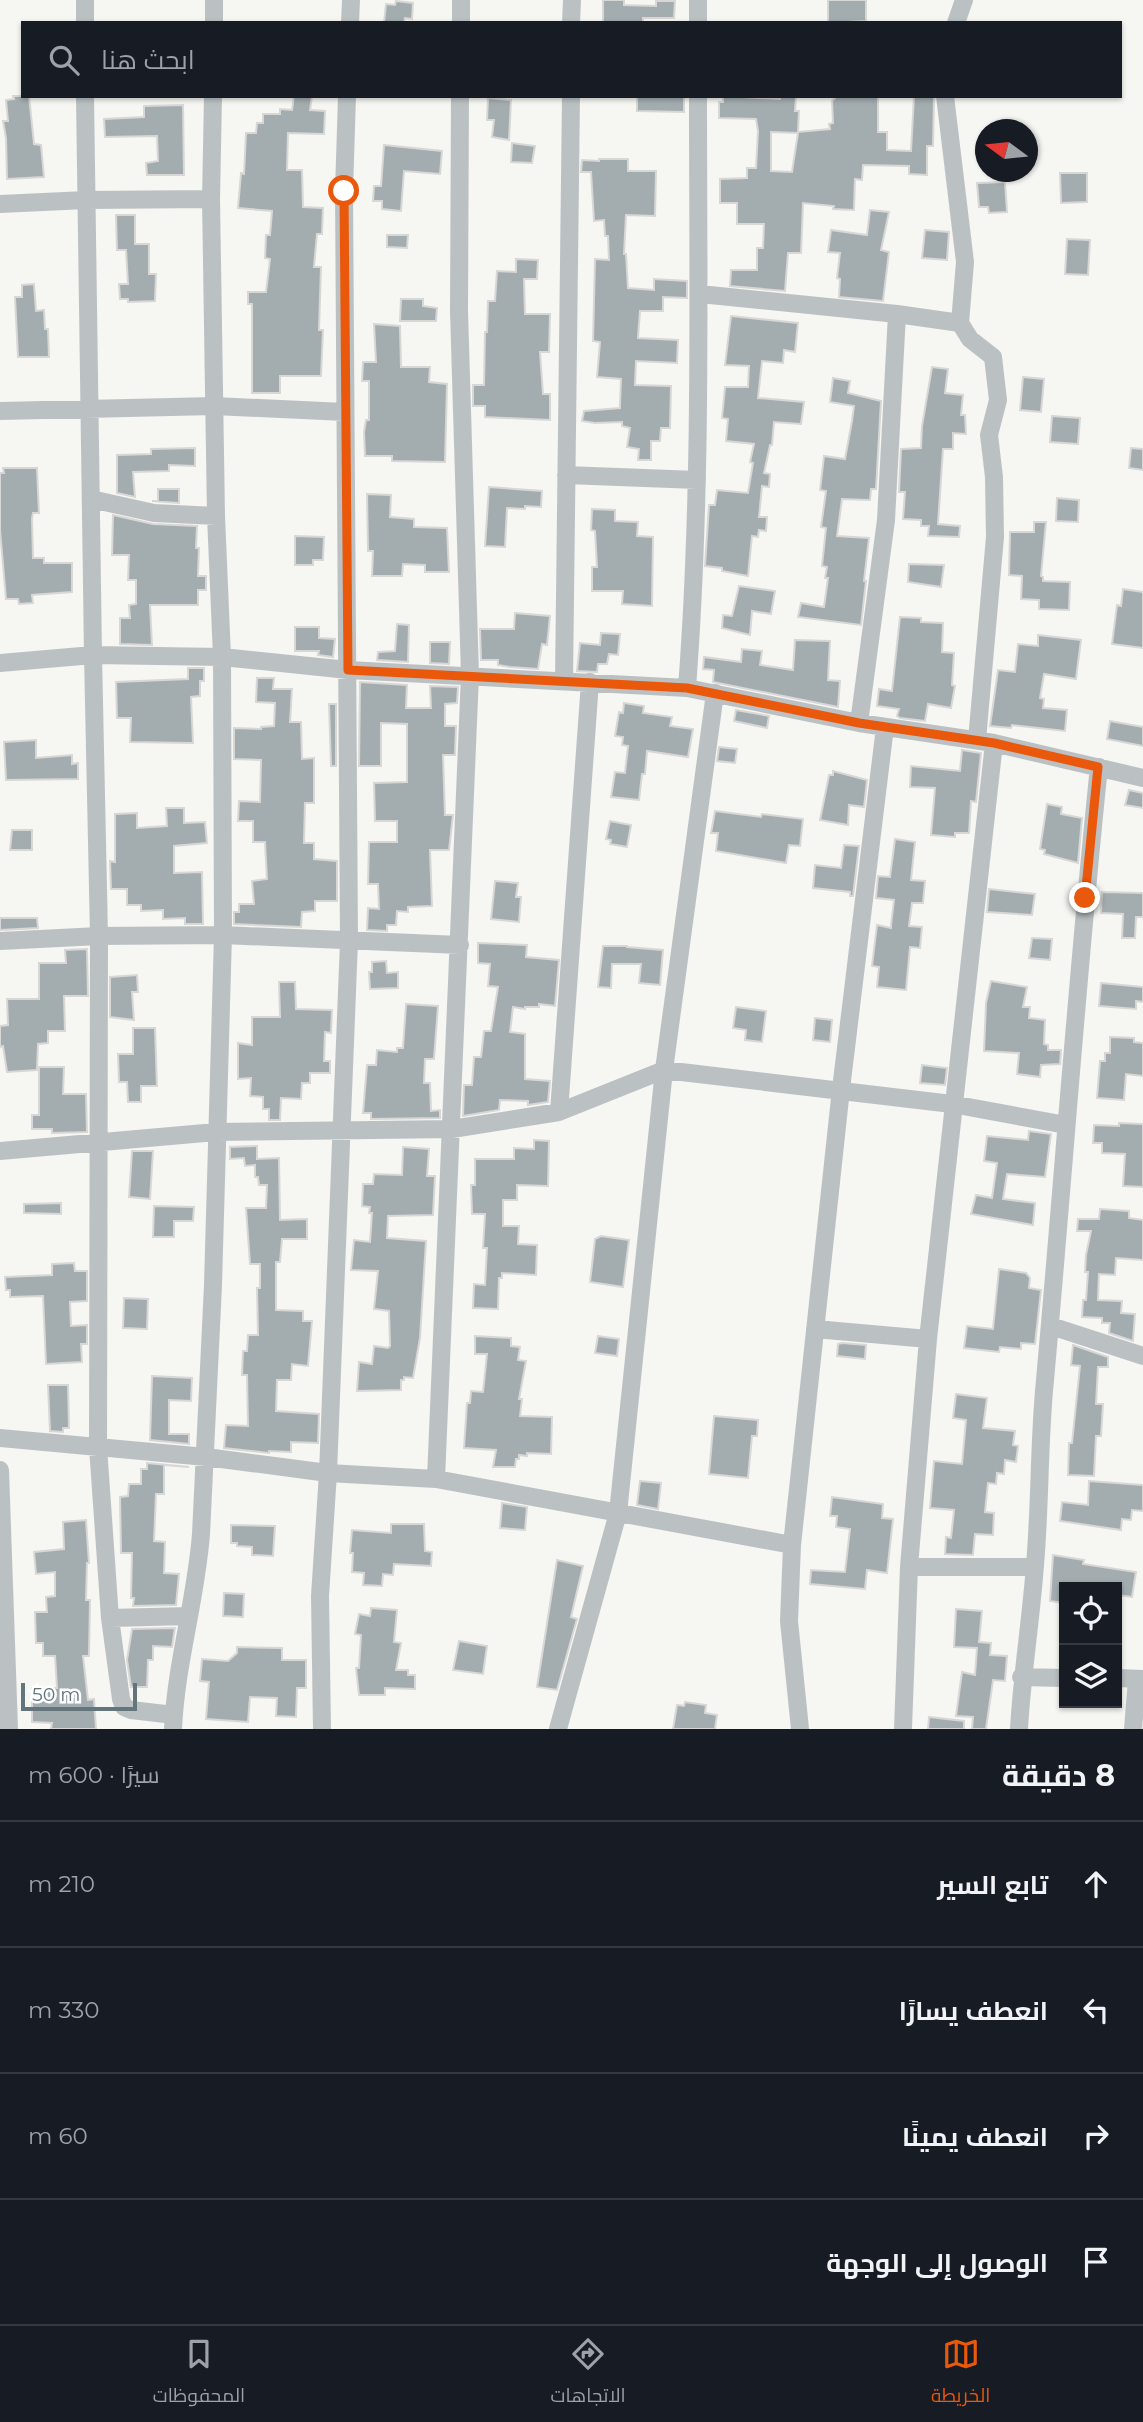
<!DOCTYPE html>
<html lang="ar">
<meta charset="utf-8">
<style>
:root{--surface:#171b24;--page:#242831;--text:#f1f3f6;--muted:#9ea1a6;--line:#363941;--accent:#ea580c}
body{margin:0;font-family:Montserrat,Cairo,sans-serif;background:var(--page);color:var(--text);direction:rtl}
.controls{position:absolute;right:21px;bottom:21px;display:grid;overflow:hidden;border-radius:0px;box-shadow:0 2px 5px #0004}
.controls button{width:63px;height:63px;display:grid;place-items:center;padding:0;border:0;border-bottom:2px solid var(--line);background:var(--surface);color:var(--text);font:35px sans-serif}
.compass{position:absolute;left:975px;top:119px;width:63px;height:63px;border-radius:50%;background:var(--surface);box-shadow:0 2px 5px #0004;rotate:285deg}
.scale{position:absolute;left:21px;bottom:18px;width:116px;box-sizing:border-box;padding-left:7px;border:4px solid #64767b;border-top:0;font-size:19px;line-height:24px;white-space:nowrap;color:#64767b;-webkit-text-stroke:5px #fff;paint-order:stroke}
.stop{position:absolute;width:21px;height:21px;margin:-16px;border:5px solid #ea580c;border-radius:50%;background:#fff}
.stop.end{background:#ea580c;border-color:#fff;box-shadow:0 2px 7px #0008}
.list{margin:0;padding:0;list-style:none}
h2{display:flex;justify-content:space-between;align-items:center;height:91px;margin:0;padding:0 28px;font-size:30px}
h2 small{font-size:23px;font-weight:400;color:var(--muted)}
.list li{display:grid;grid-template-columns:46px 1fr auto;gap:21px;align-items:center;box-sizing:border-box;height:126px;padding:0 28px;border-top:2px solid var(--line)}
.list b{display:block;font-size:26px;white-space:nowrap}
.list em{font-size:23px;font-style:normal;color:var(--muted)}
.icon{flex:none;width:38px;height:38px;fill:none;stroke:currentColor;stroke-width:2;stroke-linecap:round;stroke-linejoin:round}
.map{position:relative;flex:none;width:1143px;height:1729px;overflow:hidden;direction:ltr}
.search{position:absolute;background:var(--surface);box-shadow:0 2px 5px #0004;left:21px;right:21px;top:21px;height:77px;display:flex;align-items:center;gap:18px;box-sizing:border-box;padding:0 24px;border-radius:0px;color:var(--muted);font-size:26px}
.sheet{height:595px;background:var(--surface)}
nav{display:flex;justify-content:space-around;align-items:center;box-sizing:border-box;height:98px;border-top:2px solid var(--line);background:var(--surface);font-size:19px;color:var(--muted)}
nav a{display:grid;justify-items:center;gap:4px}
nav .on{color:var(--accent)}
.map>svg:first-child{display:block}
.building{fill:#a3adb0;stroke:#d8d7d6;stroke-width:2;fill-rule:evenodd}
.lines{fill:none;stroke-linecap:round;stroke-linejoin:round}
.minor{stroke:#bbc1c3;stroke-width:18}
.route{stroke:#ea580c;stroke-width:9}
</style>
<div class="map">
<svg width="1143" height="1729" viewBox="0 0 1143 1729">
<rect width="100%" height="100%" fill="#f6f6f3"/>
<path class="building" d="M603,0H624V5L656,6V1H675L674,18H643V23H603Z
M828,0H866V21L828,23Z
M396,1L413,3L412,19L405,18L404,23H384L386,4L395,5Z
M13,96H29L34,144L41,145L44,177L7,179L6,138L3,121H8L6,100L14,99Z
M294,96H312L310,110L325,111L324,134L288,133L287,170H302L303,207L323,208L322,234H317L314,267H321L319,330H323L321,376H280V393H252V304H248V292H266L270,259L265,258L266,235H270L272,211L238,208L241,173L244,174L246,133H256L257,123H263V114H280V109L292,110Z
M637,96H684V112L637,111Z
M723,96L780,99V96H796L795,111H799L798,132L830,129L829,124L833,123L832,101L836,97L878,96V132H887V150L911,151L914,96H934L933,146H927V175L909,174V166L863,165L862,180L855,179L854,210L833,209L834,206L803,203L801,253H788L785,291L730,286L731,270H757V248H763L764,224H737V203H720V179L747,178V168H756L758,131L756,119L719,118V102H723ZM771,132L798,133L792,172L771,171Z
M488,98L511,100L509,140L492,137L494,120H487Z
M183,105L184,175H147L146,163L158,161L157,136L105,137L104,119L144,117V106Z
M512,143L535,146L532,163L511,162Z
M384,145L442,151L440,174L404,171L401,211L382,209V201H373L374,186H381Z
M599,159H628V171H656L655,216L626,215L624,254H626L628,288L654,290V279L687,281V298L663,297V311H640L638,338L678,340L677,363L636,361L635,385L671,386L670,428H661L660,441H651V460H638L639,449L627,447L630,428L622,426V422L595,423L582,421L584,411L620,408V404L621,379L597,377L600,342L593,341L595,259L609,260L608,236H605L604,220L594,221L591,172H581L582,160L599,161Z
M1060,173H1087V202L1061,203Z
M1005,182L1007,212L989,213L988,207H979L977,183Z
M870,210L889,212L881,250L889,252L883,301L839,297L840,279L837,278L840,253L828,252L831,230L867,235Z
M116,215H135V244H149V274H156L155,301L128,302V299H120L119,284H128L126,250H117Z
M925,230L949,232L947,260L922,258Z
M387,235H408L407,248L387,247Z
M1067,239L1090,240L1088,275L1065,274Z
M516,259L538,260L537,279H524L525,314H550L549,352H540L543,394H550V420L485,417V406H473V385H484L485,332H487L488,301H495L497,271L516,272Z
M34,284L36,311L44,310L45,329H48L49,357H18L15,297H22V285Z
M401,299H423V306L437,308L436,321H400Z
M731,316L798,323L795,352L784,350L783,363L762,361L758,398L804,402L801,424L774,422L772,445H770L764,473L770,474L769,487L762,486L759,517H767L766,531L759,530L758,537L752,536L748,576L722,571V568L705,566L709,505H715L717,490L748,493L753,463L750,462L754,444L726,441L728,419L722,418L725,387H748L749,366L725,365Z
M374,324L400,326L401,367H430L429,382L447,384L445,462L392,461V456H365L364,432L366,420H369V381H362L363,362H376Z
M932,367L948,369L945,393L963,395L961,415H965L966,434L953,433V449H943L938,524L960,526L959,537L928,536L929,526H921V520L903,519L905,492H899L901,449L921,448L922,426Z
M1023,377L1044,379L1041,412L1020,410Z
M833,378L850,381L848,393L881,401L876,489H871L870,500L842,499L837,536L869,538L864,581H866L861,625L798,617L801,603L824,607L828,578H825L827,567L822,566L826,528L821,527L826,491L820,490L824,456L845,459L852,421L854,406L830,402Z
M1052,416L1080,418L1078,444L1050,442Z
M195,448V466L169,465V471L133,472L135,497L117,493V455L151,454V449Z
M1131,448L1143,449V470L1129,468Z
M3,468H37L39,513H33L32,518L33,558H44V563H72V592L32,595L33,603L19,604L18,599H6L0,530V473H4Z
M489,487L542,491L541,507L525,506V509L507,508L505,547L485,546Z
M158,489H179V503L152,501H158Z
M367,494L391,495L390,517L414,519V527L447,528L449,572H425V565L403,564L402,576H372L373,551H368Z
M1057,498L1079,500L1078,522L1056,521Z
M592,509L615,510V521L638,522L637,536L653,537L652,606L622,604L623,591H592V567H597L595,531L591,530Z
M113,515L153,524L197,526L196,548H199L198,576H206V590H198V605H150L152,645L120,644V618H130L129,605L136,604V580H128L129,555H112Z
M1034,522H1046L1041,576L1043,577V581L1070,582L1069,610L1039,609V600L1021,599L1022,576L1009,575L1010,532H1034Z
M295,536L324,537L323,560H313V565H295Z
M909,564L944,565L941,587L908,582Z
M739,586L775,591L771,614L752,611L750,635L722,628L723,615L732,616Z
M1123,589L1143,592V648L1112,644L1117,605L1121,606Z
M515,613L550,616L547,645L542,644L538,669L510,667L498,665V660H481L480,629H514Z
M900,617L921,618V622L943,623L942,652L954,653L952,685L955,686L951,708L928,704L925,721L900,718L897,716L899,709L877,706L879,689L892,691Z
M397,624L409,625L408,662L377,660L378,652L395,651Z
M295,627H319V638L335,639L333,657L318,655L319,651H295Z
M601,633L620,634L618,655L609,654L607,664H598L597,672L577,671L580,643L600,645Z
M1038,635L1081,640L1076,679L1044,674L1040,698L1044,699L1043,708L1067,710L1065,731L1012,725L1011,728L990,726L998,670L1015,672L1018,644L1038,646Z
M795,640L830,641L828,680L840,681L838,707L713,682L714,670L703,669L704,657L741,662L742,649L762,651L760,665L793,670Z
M430,642H450L449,664L430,663Z
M188,668H204V681H200V696L191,697L193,743L130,742L131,718H117L116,682L188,679Z
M257,678H274L273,689H292L290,722H301L302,759L314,758V803H305L304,843H314V859L337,861V901H315V911L302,912L301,927L234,924V912H239V904H254L252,881L267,879L265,842H253V821H238L239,801L260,802L261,760L234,759V728L261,729V727L274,726L275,703L256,702Z
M360,682L407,685L406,708H431L430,686L458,687L457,703L445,704V726H456L455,755H443L445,815H453L449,850H430L432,906L408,907V912L397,911L396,925H387V931L367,930L368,908L379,909L378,884H368L369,842H397V821H375L374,783L407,782V724L381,723V766H359Z
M624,703L644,706L643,713L672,717L670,726L693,729L688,757L647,751L645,774H642L639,800L611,797L615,772L625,773L628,746L622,745L623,737L615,736L619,712L623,713Z
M329,704H336V766H331Z
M736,710L769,716L767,728L734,721Z
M1110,721L1143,727V746L1107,739Z
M36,740V758L72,755V764L78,763V779L6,780L4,742Z
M719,747L737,749L735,763L717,761Z
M962,750L981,753L976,802L971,801L969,833H955V837L931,835L935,788L910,787L911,766L960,771Z
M833,771L867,780L864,807L849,805L848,825L820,820L829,775H833Z
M1129,790L1143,793V808L1125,805Z
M1047,804L1062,807L1061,814L1082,818L1078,863L1044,854L1045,850L1040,849Z
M166,808H184V823L205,822L207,843L174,846V873L202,872L203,924H185V918L163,919V910L141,911V905H127V889H111L110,861L115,862V814L137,813V828L167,826Z
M715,811L761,817L762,814L803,819L800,846L789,845L786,863L716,851L718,833H711Z
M610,821L631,825L627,847L610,844L611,840L606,839Z
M12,830H32V850H10Z
M895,839L915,842L911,880L925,881L923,903H912L909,926L922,927L920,948L910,947L906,990L877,987L879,967L872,966L877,925L891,928V925L894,900L876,898L878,876L890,877Z
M844,845L859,846L853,896H850V892L813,888L815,865L841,868Z
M495,881L518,883L516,897H521L519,922L491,919Z
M989,889L1035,894L1032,915L987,912Z
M1102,892L1143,893V917H1136L1135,938H1122L1123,914L1101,913Z
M0,918H37L38,928L0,930Z
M1032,938L1052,939L1050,960L1029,958Z
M478,943L527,945L526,957L559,960L555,1006L539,1004V1007H525V1009L513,1007L510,1032L525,1034V1079L550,1081L548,1102L528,1105V1101L500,1100L499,1110L463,1116L464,1085H472L474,1057H481L484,1031H491L498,987L488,986L490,964L478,963Z
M603,946H627V947L663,950L660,985L639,983L641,964H612L611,988L598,987Z
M87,949L88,996H64L65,1031H48V1043L38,1044L37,1070L7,1072L3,1046L0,1047V1026L8,1025L7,999H39V963H66L65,950Z
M386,961L387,973L398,972V988L370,989L369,972H372V962Z
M137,975L138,992H132L134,1020L110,1017V977Z
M991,981L1027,987L1023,1007H1030L1029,1018L1045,1020L1044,1044L1048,1045V1050H1061L1060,1064L1041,1065L1040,1077L1017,1074L1019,1053L984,1051L986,1003Z
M279,982H295L296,1009L332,1010L331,1033L325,1032L324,1061H330V1073H310V1083H302L301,1099L281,1098L280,1120H269V1109H263V1097L250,1096L251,1078L238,1079V1043L252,1045V1017H280Z
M1101,983L1143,987V1002L1136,1001V1009L1099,1006Z
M406,1004L438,1006L434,1059H425L424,1083H430L431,1111L440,1110V1118L371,1119V1113H363L367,1065H376L377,1050L397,1052V1048H403Z
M736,1007L766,1011L762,1042L745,1040L746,1030L733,1028Z
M815,1018L832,1020L830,1042L813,1040Z
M133,1028H155L157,1086H141V1102H128L127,1082H119L118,1054H133Z
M1110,1037L1134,1038V1042L1143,1043V1076L1126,1074L1124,1100L1097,1098L1100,1061H1105V1053H1110Z
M922,1065L947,1068L945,1085L920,1083Z
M39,1067H64L63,1094H86L87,1132L52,1133V1129H32V1115H39Z
M1119,1123L1143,1124V1187L1123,1186L1125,1154L1102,1153V1143H1093L1094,1125L1119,1126Z
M1029,1131L1051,1134L1045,1177L1007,1174L1003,1199L1035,1203L1033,1225L971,1214L976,1195L992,1198L997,1163L984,1161L987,1136L1028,1140Z
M534,1140L549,1141L548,1186L517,1185V1200H503V1226H519L518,1244L537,1245L536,1275L502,1273V1278H499L498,1309L473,1308L474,1284L485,1285L487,1248H483L485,1214H472L471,1185H475V1159H514V1148L534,1149Z
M257,1146V1159L279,1158L280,1220L307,1219V1239H282L280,1262H276V1310L303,1311V1321H312L308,1366L292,1364L291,1380H277L276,1411L319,1414L318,1443L291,1442V1452L269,1451V1453L224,1448L226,1425L248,1426L247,1375H242L243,1351H247L248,1335H258L257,1288H260V1264H250L246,1208H266L267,1185H259L258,1177H255V1165L245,1166L244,1158L230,1159V1147Z
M403,1147L429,1149L427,1176H435L433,1215L388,1216L387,1238L426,1241L420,1338L413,1378L404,1377V1380H401V1390L357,1391L359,1362L372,1364L374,1346L388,1348L390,1346L389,1311L374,1309L378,1271L351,1270L354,1240L370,1242L372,1213H369L370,1207L362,1206L363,1184H373L374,1174L402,1175Z
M132,1151H153L150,1199L129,1197Z
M61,1203V1214L24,1213V1204Z
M154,1206L194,1207L193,1221H174V1237H153Z
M1100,1209L1129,1211V1218L1143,1220V1260L1116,1258L1115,1275L1099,1274L1098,1300L1122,1301L1121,1313L1135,1314L1133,1341L1109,1333L1110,1323H1102V1318L1082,1317L1083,1300H1086L1088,1272H1085L1086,1255L1091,1231H1077L1078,1219H1099Z
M601,1236L629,1240L623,1287L590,1282L595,1239Z
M74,1263L75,1271H87V1301L70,1302L71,1326L87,1325V1344H81L82,1362L46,1364L43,1296L10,1297V1290H6L5,1277L52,1275V1264Z
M999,1269L1026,1273L1030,1278L1029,1288L1041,1290L1035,1344L1021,1343V1349L1000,1347L999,1352L964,1348L967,1326L993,1329Z
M124,1298L148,1299L147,1329L123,1328Z
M475,1336L511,1338V1346L520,1347L518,1360L526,1361L519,1399H522L520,1416L552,1417L551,1454L527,1453V1456L519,1455V1459H516L515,1467H493L496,1450L464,1448L467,1403H470L471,1391L483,1392L487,1354H475Z
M598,1336L619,1339L617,1356L595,1353Z
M842,1343L866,1345L865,1359L837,1356L838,1344Z
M1073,1345L1108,1357V1367H1098L1096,1404H1103L1101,1436H1096L1094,1476L1068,1475L1069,1443H1072L1080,1366L1071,1365Z
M152,1376L192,1378L191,1401L169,1400V1434H189V1444L150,1440Z
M48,1385H68L69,1428H63V1432L50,1431Z
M956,1394L987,1398L983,1428L1015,1431L1013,1445L1018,1446L1016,1462L1005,1460L1004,1474L997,1473L996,1484L988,1483L985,1512L994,1513L993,1535L975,1534L973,1555L945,1554L946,1537L951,1538L954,1510L930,1508L934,1461L962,1464L966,1420L953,1418Z
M714,1416L758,1420L757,1436H752L748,1478L709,1474Z
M147,1463L189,1467L164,1465V1494H156L154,1541L165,1542L164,1573L179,1574L176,1605L133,1606L134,1598H131L132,1553H121L120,1497L128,1496L129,1484H141V1469H147Z
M640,1481L661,1483L658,1509L637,1505Z
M1089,1481L1143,1485V1511L1132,1510L1131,1520L1122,1519L1121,1530L1060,1521L1062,1502L1088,1505Z
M832,1497L883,1504L882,1518L893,1519L887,1573L867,1570L865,1589L810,1584L811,1570L845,1572L850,1529L836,1527L837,1516H830Z
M502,1503L527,1507L525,1530L500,1528Z
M86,1520L89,1563H87L86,1600H90L89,1656H83L88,1700L94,1699L96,1729H51L52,1723L32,1722V1688H57L55,1656H43V1643H36L35,1612H47L46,1597L55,1596V1572L36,1574L34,1552L64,1549L63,1522Z
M391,1524H424L425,1551L432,1552L431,1566L394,1564L393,1575L383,1574L382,1586L363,1585L364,1573L352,1572L353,1553H350L352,1530L391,1533Z
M231,1525L275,1526L273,1556L252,1555V1547L237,1546V1543H231Z
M1053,1555L1084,1560L1083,1564L1136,1572L1132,1597L1117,1595V1587H1064V1603L1050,1601Z
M557,1560L583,1566L571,1617L577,1619L557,1690L537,1687Z
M224,1593L244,1594L243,1617L223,1616Z
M371,1608L397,1610L394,1642L401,1643L396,1670H408V1675H415V1689L385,1688V1695H359L356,1668H359L361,1635L355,1634L359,1614L370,1616Z
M956,1609L982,1611L979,1642L991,1643L990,1655L1007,1656L1005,1681L993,1680L986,1729H972L973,1717L956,1716L962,1672L975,1675L977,1648L954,1647Z
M175,1628L172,1647L153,1646V1660H148L147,1687H131L127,1660L132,1629Z
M459,1641L487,1646L483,1674L453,1670Z
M237,1647L282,1648V1660H306V1688H297L296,1717L276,1716L277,1698L250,1697L248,1722L206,1719L209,1682L200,1681L202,1659L228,1661L237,1653Z
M685,1702L706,1705L705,1713L717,1715L715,1729H673L677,1705L684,1706Z
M929,1717L964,1721V1729H928Z"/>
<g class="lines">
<path class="minor" d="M85,0V23
M214,23V0
M350,23L351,0
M461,23V0
M571,23L572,0
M698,23V0
M956,23L964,0
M85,96L93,655L99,936L98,1447L110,1618L121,1699L124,1707L131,1710L174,1715
M945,96L965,262L960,323L970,339L993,357L998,400L989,435L994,477L995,537L977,740
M0,204L86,200L211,199
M700,294L897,314L960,323
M0,411L214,406L345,412
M566,475L697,480
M91,499L154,513L216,516
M0,663L93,655L222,657L348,670L687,688L859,723L994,743L1143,778
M564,680L571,96
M687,688C702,491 698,294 698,96
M859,723L886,520L897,314
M0,941L99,936L223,935L460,945
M559,1112L590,682
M0,1151L216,1132L452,1129L559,1112L664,1070L952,1104L1066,1125
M1051,1326L1143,1356
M815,1329L928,1339
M0,1438L206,1457L328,1473L436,1479L792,1545
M0,1470L9,1729
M436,1479L470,675L459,311L460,96
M909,1567H1035
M110,1618L189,1616
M1021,1677L1064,1678
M1117,1678L1143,1679
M173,1729C176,1663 196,1600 201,1534L213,1285L223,935L222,657L216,516L211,199L213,96
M322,1729L320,1596L328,1473L349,941L344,191L347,96
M558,1729L618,1513L664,1070L715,693
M800,1729L789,1621L792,1545L841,1089L885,727
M903,1729L909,1567L928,1339L994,743
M1019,1729C1022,1674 1031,1620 1035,1565C1040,1507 1039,1449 1044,1391C1063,1183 1077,975 1099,767
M1133,1729L1137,1679"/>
</g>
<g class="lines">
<path class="route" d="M344,191L348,670L687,688L859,723L994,743L1098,767L1085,898"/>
</g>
</svg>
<div class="controls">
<button><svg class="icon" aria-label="locate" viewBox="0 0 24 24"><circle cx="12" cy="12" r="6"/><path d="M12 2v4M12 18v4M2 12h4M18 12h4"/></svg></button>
<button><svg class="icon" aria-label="layers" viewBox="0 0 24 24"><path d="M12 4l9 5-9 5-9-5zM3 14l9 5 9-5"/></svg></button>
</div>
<svg class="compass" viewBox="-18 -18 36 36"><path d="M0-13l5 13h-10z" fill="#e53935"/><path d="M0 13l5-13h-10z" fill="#9ea1a6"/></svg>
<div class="scale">50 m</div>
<div class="stop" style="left:344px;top:191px"></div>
<div class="stop end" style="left:1085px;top:898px"></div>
<div class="search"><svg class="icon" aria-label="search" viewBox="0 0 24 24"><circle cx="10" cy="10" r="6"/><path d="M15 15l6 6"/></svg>ابحث هنا</div>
</div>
<section class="sheet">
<h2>8 دقيقة<small>سيرًا · 600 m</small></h2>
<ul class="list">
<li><svg class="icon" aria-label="ahead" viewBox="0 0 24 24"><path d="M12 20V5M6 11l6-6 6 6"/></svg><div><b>تابع السير</b></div><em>210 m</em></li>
<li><svg class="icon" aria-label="left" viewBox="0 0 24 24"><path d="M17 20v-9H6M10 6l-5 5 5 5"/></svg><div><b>انعطف يسارًا</b></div><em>330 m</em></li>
<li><svg class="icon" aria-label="right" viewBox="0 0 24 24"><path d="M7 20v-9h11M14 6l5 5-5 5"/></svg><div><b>انعطف يمينًا</b></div><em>60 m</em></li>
<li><svg class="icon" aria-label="arrive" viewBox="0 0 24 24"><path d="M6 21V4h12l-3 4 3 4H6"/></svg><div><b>الوصول إلى الوجهة</b></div></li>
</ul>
</section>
<nav>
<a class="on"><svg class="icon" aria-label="map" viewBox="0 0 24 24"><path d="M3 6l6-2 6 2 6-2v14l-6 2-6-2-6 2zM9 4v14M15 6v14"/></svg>الخريطة</a>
<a><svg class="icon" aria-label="directions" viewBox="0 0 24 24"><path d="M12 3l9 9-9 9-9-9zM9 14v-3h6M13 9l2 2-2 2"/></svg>الاتجاهات</a>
<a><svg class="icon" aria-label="saved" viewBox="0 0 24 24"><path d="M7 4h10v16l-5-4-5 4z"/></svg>المحفوظات</a>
</nav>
